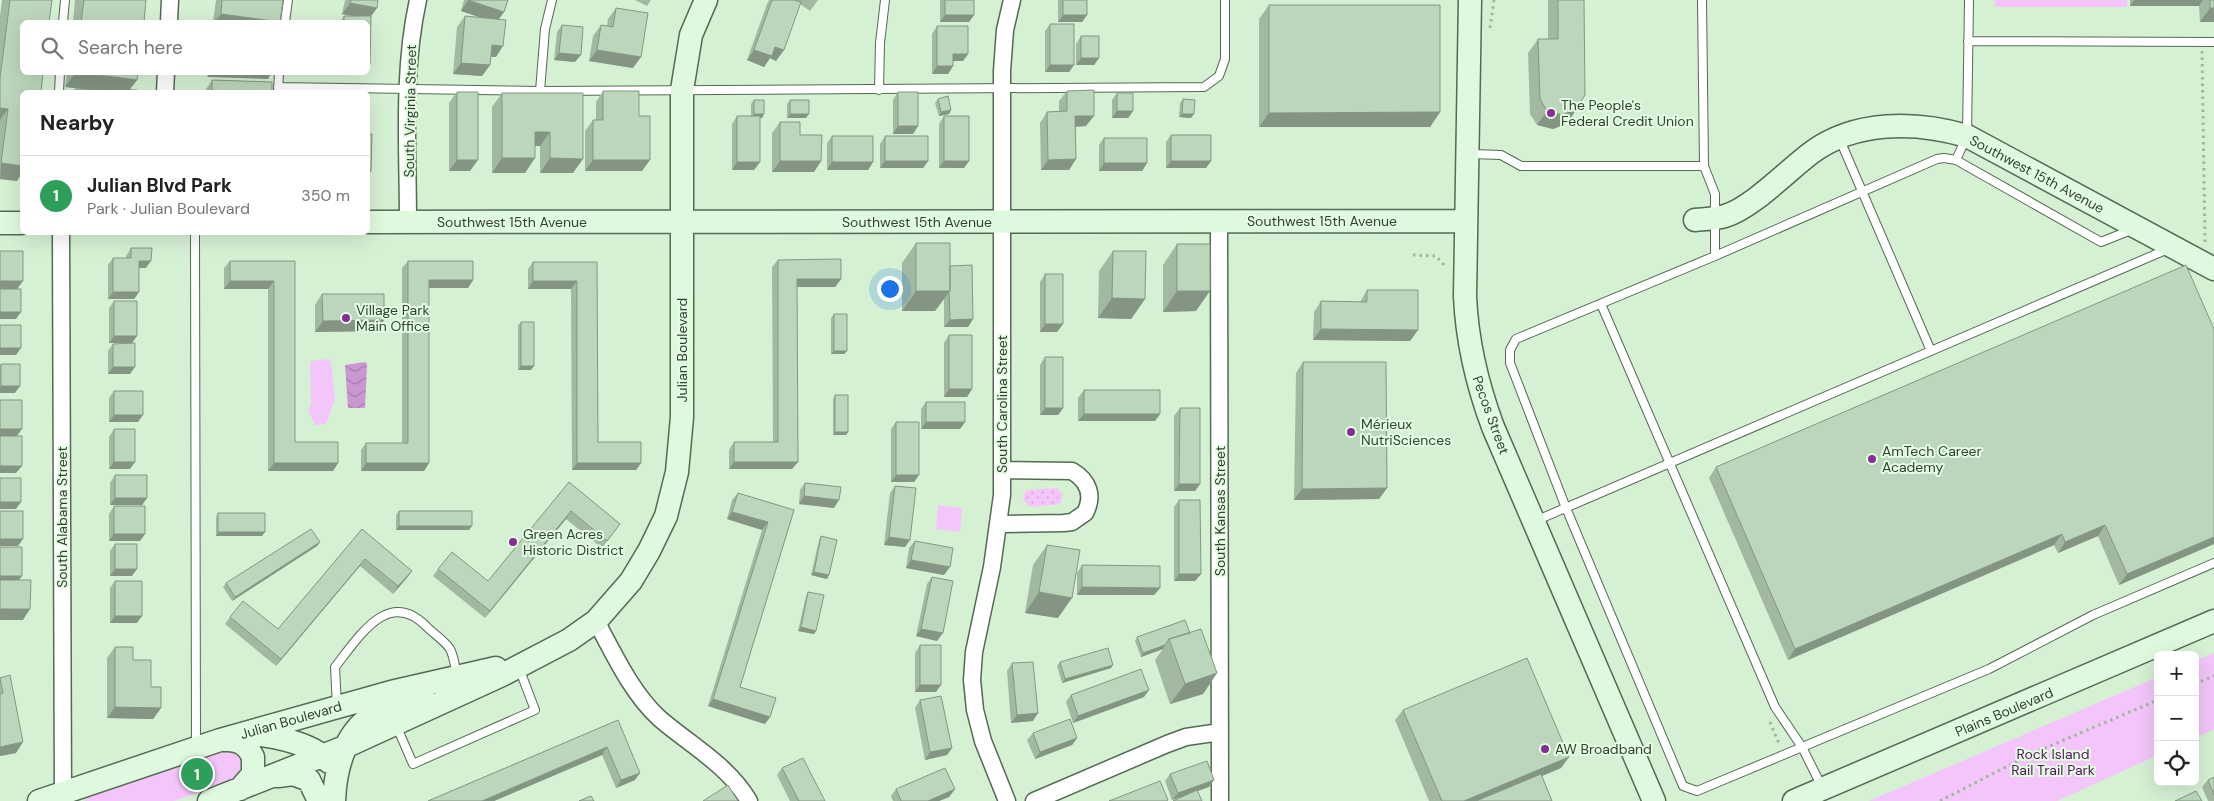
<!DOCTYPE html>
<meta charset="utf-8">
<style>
:root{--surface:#fff;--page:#f6f6f6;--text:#222;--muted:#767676;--line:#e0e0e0;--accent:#872b96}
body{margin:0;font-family:"DM Sans",sans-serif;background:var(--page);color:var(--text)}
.controls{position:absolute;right:15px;bottom:15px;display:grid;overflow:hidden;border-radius:8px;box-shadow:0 5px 20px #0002}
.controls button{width:45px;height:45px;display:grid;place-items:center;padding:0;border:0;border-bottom:1px solid var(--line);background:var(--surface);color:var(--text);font:25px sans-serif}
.you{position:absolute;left:889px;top:288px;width:18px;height:18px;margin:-12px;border:4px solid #fff;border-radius:50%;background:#1a73e8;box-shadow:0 0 0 8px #1a73e833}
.badge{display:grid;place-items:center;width:32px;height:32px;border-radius:50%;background:var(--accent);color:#fff;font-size:16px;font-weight:700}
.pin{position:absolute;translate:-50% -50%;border:2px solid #fff;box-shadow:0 1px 5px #0006}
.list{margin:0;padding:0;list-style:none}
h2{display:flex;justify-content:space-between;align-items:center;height:65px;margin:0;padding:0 20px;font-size:21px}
h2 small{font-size:16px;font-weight:400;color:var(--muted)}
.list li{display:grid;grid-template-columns:32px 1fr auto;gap:15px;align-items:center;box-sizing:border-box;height:80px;padding:0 20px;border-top:1px solid var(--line)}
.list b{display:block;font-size:19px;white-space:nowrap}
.list p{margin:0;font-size:16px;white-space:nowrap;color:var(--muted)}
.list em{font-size:16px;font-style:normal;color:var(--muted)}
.icon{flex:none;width:28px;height:28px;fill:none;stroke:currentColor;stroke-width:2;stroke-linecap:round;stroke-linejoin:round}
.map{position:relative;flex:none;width:2214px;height:801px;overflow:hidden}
.search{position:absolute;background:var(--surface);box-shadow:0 5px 20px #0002;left:20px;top:20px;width:350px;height:55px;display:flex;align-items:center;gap:12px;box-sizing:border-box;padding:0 18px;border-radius:8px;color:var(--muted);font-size:19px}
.panel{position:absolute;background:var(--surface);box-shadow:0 5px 20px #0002;left:20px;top:90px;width:350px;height:145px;border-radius:8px}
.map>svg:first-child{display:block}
.grass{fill:url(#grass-dots)}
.park{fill:#f3c5fa}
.water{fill:url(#water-waves)}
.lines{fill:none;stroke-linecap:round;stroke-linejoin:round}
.lane-casing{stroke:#546a53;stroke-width:10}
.street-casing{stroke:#546a53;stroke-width:19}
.secondary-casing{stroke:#546a53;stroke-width:25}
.path{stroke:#a1b69f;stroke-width:3;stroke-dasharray:2.5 4;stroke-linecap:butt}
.lane{stroke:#fff;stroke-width:8}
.street{stroke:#fff;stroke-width:16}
.secondary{stroke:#dff9de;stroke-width:22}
.wall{fill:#a2b8a1}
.shaded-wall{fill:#849683}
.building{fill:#bcd6bb;stroke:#849683}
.poi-dot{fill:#872b96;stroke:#e3fde1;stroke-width:2}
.labels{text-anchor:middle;stroke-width:4;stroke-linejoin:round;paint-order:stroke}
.poi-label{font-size:14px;fill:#343f34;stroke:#e3fde1;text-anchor:start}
.street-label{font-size:14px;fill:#343f34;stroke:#e3fde1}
.park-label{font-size:14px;fill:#52135c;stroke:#e3fde1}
</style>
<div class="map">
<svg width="2214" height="801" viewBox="0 0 2214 801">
<defs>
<pattern id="grass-dots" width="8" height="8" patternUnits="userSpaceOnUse" patternTransform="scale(1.25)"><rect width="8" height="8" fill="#f3c5fa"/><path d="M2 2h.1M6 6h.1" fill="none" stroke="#d1aad7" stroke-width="1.8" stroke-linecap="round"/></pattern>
<pattern id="water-waves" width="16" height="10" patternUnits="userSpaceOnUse" patternTransform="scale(1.25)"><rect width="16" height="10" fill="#ca97d2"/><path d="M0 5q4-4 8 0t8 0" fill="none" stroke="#a57dab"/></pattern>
</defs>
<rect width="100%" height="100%" fill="#d6f0d4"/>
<path class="grass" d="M1057,488L1063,494L1060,504L1030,507L1024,501L1023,496L1027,490Z"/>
<path class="park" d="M1995,0H2127V7H1995Z
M329,359L331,363L335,399L326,424L315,425L308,410L311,404L310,364L311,361Z
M938,505L962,508L960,532L936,529Z
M2214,653V729L2195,738V661Z
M2158,677V755L2057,801H1869Z
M223,750L238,754C245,764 243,770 239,779L174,801H84L90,796Z"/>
<path class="water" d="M365,362L367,364L365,408H348L345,365Z"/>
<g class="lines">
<defs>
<path id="lane" d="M1702,0L1704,166L1715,194V256L1516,339L1510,350V363L1566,508L1683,786L1697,791L1989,669L2093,615L2214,563
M63,22L65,0
M285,22L288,0
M1968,41L2214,42
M278,87L540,91L1204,87L1219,76L1225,59V0
M879,90L880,43L885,0
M540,91L545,29L552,0
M59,92L60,72
M278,92L279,72
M1840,140L1931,351
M1471,154L1501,155L1521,166H1704
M1956,160L1967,136L1969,0
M195,232L196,746
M1715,256L1937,159L1944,158L1956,160L2101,242L2131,230
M1601,304L1775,707L1802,747L1822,787
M1535,521L2168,249
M337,706L335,667C359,637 388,587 427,627C434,634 445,641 450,649C454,656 455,668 457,675
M396,725L413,764L535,710L519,668"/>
<path id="street" d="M169,22L170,0
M165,92L166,72
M1219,221L1220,801
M408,222C408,149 402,72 418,0
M61,232L63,801
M999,524L1064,523L1072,522L1085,513C1094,496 1089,481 1072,471L1003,470
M596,621C614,654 631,692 659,718C690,745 728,765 749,801
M1007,801L983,741L975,710L972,680L974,652L992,567L1002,495V71L1005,30L1012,0
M1034,801L1167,744L1186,737L1220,732"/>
<path id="secondary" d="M1470,0L1465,296C1467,343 1477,384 1493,427L1654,801
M1695,220C1705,219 1715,219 1725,216C1752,208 1787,171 1811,153C1855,120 1916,121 1967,136L2214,269
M368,222L1466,221
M0,223H22
M253,734C275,736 314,744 329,762
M224,740C238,739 247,744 253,757V774L240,789
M278,776L293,774L309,780L319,801
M39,801L220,740L391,692L496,668
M209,801L347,746L500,676L569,640L596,621L631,581L649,551L666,516L677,472L682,417V90L691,35L706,0
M334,801C335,771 344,733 372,716C387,707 407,703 423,697
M1794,801L2214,621"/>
</defs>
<use href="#lane" class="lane-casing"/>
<use href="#street" class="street-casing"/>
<use href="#secondary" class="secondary-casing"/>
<path class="path" d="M1490,28L1494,0
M2202,51L2205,242
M1413,255L1436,256L1445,266
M2195,684L2214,676
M1770,722L1780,746
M1940,801L2031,754L2158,700"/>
<use href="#lane" class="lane"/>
<use href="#street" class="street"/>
<use href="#secondary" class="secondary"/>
</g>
<path class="wall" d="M2,0H52L22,92L17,181L0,179V16Z
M75,0H146L144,22H73Z
M216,0H283L280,22H213Z
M345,0H378L370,16V64L368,67V22H340L344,16H355L342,14Z
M464,0H508L504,12L499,19L496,57H491L490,65L482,76L453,74L457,27L465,16L480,17L461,11Z
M635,0H651L647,6Z
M769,0H818L810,11L800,4L776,61L770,58L764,67L747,60L767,4Z
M940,0H974V15L969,22H940Z
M1058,0H1087V15L1082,22H1058Z
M1548,0H1584L1568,123L1553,129L1537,125L1530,114L1528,53L1538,39H1548Z
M2130,0H2214V22H2200L2199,6H2130Z
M1269,5L1440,112L1430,127H1259V19Z
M616,8L633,68L589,61L593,36L601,25L607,26L608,19Z
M1050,24L1074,65L1069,72H1045V31Z
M562,25L575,62L554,60L557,32Z
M937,26L968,54L963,61H953V66L948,74H932V34Z
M1081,36L1099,58L1094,65H1076V44Z
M67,72H138L130,89L137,92H72L75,89H84L65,87Z
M212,80L272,92H205V91Z
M603,91L639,116L642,171H585V131L593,120H596V102Z
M1067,91L1086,126L1076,127V159L1069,170H1041L1040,123L1047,112L1059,111V101Z
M457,92L470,171H449V103Z
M898,92L918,126L913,134H893V100Z
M502,93H583L573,173H540V146H535L525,173H492V107Z
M1117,93L1133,111L1128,118H1112V100Z
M938,99L951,110L949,114L939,116L935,103Z
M1183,99L1191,118L1179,117L1180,103Z
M754,100L764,114L762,118H760V162L754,170H732V124L737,116H751V104Z
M790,100L806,118H787V104Z
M944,116L969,161L964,168H939V124Z
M780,122L800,135L821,161L814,172H772V133Z
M1171,135L1211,161L1206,168H1166V142Z
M832,136L873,162L868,170H827V143Z
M885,136L928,161L923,168H880V144Z
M1104,138L1147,163L1142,171H1099V145Z
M916,243L950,266L973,319L968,327H944V299L935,311H902V263Z
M1177,244L1196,311L1163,312V265Z
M131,248L146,268H139V292L134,299H108V265L113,258H126V256Z
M1113,251L1145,299L1131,319L1098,318L1099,271Z
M778,260L841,279L835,287H797L798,462L792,469H729V450L734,442H773L772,267Z
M230,261H295V442L338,463L333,471H268V289H224V268Z
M408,261L473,280L468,288H429V463L424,471H361V450L366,443H402V268Z
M533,262H597L598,442L641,463L636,470H572L571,289H528V269Z
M1045,274L1063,324L1057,332H1040V282Z
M1367,290L1418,330L1410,341L1313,340L1314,312L1321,301L1360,302Z
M322,294L384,320L377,331L315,332V305Z
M114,301L132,343H109V308Z
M834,314L847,351L844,354H831V318Z
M521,322L531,370H518V325Z
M2214,329V544L2119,585L2098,536L2058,553L2054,545L1788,660L1709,478L1716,467Z
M949,335L972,389L967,397H944V343Z
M113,344L130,374H108V351Z
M1045,357L1063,408L1058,415H1040V365Z
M1303,362L1387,488L1379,499L1294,500L1296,373Z
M1,364L15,393H0V365Z
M1084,390L1160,414L1155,421H1078V398Z
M114,391L138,422H109V398Z
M835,395L848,432L846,435H833V399Z
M926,402L965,422L960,429H921V409Z
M1180,408L1200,484L1195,491H1174V416Z
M896,422L919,475L914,482H891V429Z
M114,429L130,469H109V437Z
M115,475L147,498L142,505H110V483Z
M569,482L620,524L602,548L566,519L485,618L433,576L438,569L488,581Z
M805,483L834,508L799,504L800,490Z
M895,486L905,547L884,545L890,493Z
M738,493L794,510L740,687L770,717L765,724L708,706L762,530L727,519L732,500Z
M1179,500L1201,574L1195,581H1174V507Z
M114,506L140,541H109V514Z
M399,511L469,530H396V515Z
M218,513L262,536H216V517Z
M362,529L412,571L393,594L360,566L276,666L225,624L230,617L278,629Z
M821,536L827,579L811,575L819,540Z
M915,541L944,575L906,568L909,548Z
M320,542L317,546L232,601L223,587L226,583Z
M115,544L132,576H110V551Z
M1047,545L1058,618L1025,613L1033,565Z
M1082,565L1160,588L1154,595H1077V573Z
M932,577L937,641L916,636L927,584Z
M115,581L137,623H110V588Z
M808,592L814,634L798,631L806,596Z
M1190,633L1217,673L1203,694L1170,704L1155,660L1163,649L1141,657L1135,641L1137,637Z
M920,645L936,692H915V653Z
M115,647L133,660L151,687L161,708L153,719L107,718V658Z
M1060,662L1111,668L1062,683L1057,666Z
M1012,663L1033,721L1011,723L1007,671Z
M0,678L16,753L0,756Z
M1071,695L1144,697L1073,723L1066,702Z
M920,700L952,748L947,755L925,760L915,708Z
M1403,710L1569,757L1561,768L1542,776L1552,801H1429L1395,720Z
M618,720L635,780L616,788L602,755L494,801H428Z
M1033,733L1077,738L1072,745L1035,759L1027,740Z
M782,768L825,801H790L777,775Z
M1170,774L1209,787L1172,800L1165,781Z
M2214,777V801H2208L2202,787L2208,780Z
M896,789H955L949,797L939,801H893L891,796Z"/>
<path class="shaded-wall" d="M468,0L504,12L496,23L461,11Z
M2134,0H2203L2199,6H2130Z
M350,3L377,8L369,19L342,14Z
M2210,8H2214V22H2200Z
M221,14L279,22H214Z
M945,15H974L969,22H940Z
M1063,15H1087L1082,22H1058Z
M492,45L503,46L496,57L484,56Z
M775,47L784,50L776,61L770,58L764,67L747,60L754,50Z
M597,50L641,57L633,68L589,61Z
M559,53L581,55L575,62L554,60Z
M953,54H968L963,61H948Z
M1081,58H1099L1094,65H1076Z
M461,63L490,65L482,76L453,74Z
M1050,65H1074L1069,72H1045Z
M937,66H953L948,74H932Z
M210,72H272L268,79L207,77Z
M337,72H363L362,75L336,74Z
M75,73L137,80L128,92H114L65,87Z
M0,108L8,109L0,120Z
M1577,108L1568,123L1553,129L1537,125L1547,111Z
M951,110L949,114L939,116L941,112Z
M1117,111H1133L1128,118H1112Z
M1440,112L1430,127H1259L1269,113Z
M754,114H764L762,118H751Z
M790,114H809L806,118H787Z
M1182,114H1194L1191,118L1179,117Z
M1075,116H1094L1086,126L1068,127Z
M898,126H918L913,134H893Z
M535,132H550L540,146H525Z
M502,158H535L525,173H492Z
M550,158L583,159L573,173H540Z
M1076,159L1069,170H1041L1048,160Z
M457,160H478L470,171H449Z
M593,160H650L642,171H585Z
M780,161H821L814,172H772Z
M885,161H928L923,168H880Z
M944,161H969L964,168H939Z
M1171,161H1211L1206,168H1166Z
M737,162H760L754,170H732Z
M832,162H873L868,170H827Z
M1,163L22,166V173L17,181L0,179Z
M1104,163H1147L1142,171H1099Z
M368,171H371L368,177Z
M139,261H151L146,268H134Z
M797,279H841L835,287H792Z
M429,280H473L468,288H424Z
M0,281H23L15,292H0Z
M230,281H274L268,289H224Z
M533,281H577L571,289H528Z
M916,291H950L935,311H902Z
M1177,291H1210L1196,311L1163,312Z
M113,292H139L134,299H108Z
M1112,298L1145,299L1131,319L1098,318Z
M0,312H21L16,319H0Z
M973,319L968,327H944L950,320Z
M384,320L377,331L315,332L323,321Z
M1045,324H1063L1057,332H1040Z
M1321,329L1418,330L1410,341L1313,340Z
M114,336H137L132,343H109Z
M0,348H21L16,355H0Z
M834,351H847L844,354H831Z
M521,366H534L531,370H518Z
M113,367H135L130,374H108Z
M1,386H20L15,393H0V387Z
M949,389H972L967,397H944Z
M1045,408H1063L1058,415H1040Z
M1084,414H1160L1155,421H1078Z
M114,415H143L138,422H109Z
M926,422H965L960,429H921Z
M0,429H22L17,436H0Z
M835,432H848L846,435H833Z
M114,462H135L130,469H109Z
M734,462H798L792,469H729Z
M274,463H338L333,471H268Z
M366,463H429L424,471H361Z
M577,463H641L636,470H572Z
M0,466H22L16,473H0Z
M896,475H919L914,482H891Z
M1179,484H1200L1195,491H1174Z
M1387,488L1379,499L1294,500L1302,489Z
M804,496L839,500L834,508L799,504Z
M115,498H147L142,505H110Z
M0,502H21L16,509H0Z
M571,511L566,519L485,618L490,611Z
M732,512L768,522L762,530L727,519Z
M2105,525L2098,536L2058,553L2065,542Z
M399,526H472L469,530H396Z
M218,532H265L262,536H216Z
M114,534H145L140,541H109Z
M2062,534L2054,545L1788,660L1795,649Z
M889,537L910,540L905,547L884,545Z
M2214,537V544L2119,585L2127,574Z
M0,539H23L18,546H0Z
M320,542L317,546L232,601L235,597Z
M365,559L360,566L276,666L281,659Z
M911,560L950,567L944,575L906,568Z
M115,569H137L132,576H110Z
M412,571L407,578L393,594L398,586Z
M814,572L829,575L827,579L811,575Z
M1179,574H1201L1195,581H1174Z
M0,576H22L17,583H0Z
M1082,587L1160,588L1154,595H1077Z
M1039,592L1072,598L1058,618L1025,613Z
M0,609H30L23,620H0Z
M115,616H142L137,623H110Z
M801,627L816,631L814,634L798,631Z
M921,629L943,633L937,641L916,636Z
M1165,645L1163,649L1141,657L1143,653Z
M1113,665L1111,668L1062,683L1065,679Z
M1217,673L1203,694L1170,704L1185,684Z
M920,685H941L936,692H915Z
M1149,690L1144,697L1073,723L1078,716Z
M713,699L770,717L765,724L708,706Z
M115,707L161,708L153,719L107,718Z
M1038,713L1033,721L1011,723L1017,715Z
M1077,738L1072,745L1035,759L1040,752Z
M23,742L16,753L0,756V747Z
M607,747L602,755L494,801H482Z
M952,748L947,755L925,760L930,752Z
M1569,757L1561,768L1482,801H1464Z
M640,773L635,780L616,788L621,780Z
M1214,780L1209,787L1172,800L1178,793Z
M955,789L949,797L939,801H928Z"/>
<path class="building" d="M10,0H52L49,22H22V72H43L41,92H22V166L1,163L8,109L0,108V78Z
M84,0H146L144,22H81Z
M222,0H283L280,22L221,14Z
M351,0H378L377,8L350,3Z
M468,0H508L504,12Z
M772,0H794L801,2L784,50L775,47L772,56L754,50Z
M945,0H974V15H945Z
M1063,0H1087V15H1063Z
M1558,0H1584L1585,95L1577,108L1563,115L1547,111L1540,99L1538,39H1558Z
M2210,0H2214V8H2210Z
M1269,5H1440V112L1269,113Z
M616,8L648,13L641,57L597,50L601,25L613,27Z
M344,16H371L370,64H368V22H344Z
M465,16L506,20L503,46L492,45L490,65L461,63Z
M1050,24H1074V65H1050Z
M562,25L583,27L581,55L559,53Z
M937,26H968V54H953V66H937Z
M1081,36H1099V58H1081Z
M75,72H138L137,80Z
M212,80L272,82V92H212Z
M75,89L137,90V92H75Z
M1094,90V116H1075L1076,159L1048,160L1047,112L1067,111V91Z
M603,91H639V116H650V160H593V120H603Z
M457,92H478V160H457Z
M898,92H918V126H898Z
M502,93H583V159L550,158V132H535V158H502Z
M1117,93H1133V111H1117Z
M948,96L951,110L941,112L938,99Z
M1183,99L1195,100L1194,114H1182Z
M754,100H764V114H754Z
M790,100H809V114H790Z
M737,116H760V162H737Z
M944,116H969V161H944Z
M780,122H800V135H822L821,161H780Z
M368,134H372L371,171H368Z
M1171,135H1211V161H1171Z
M832,136H873V162H832Z
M885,136H928V161H885Z
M1104,138H1147V163H1104Z
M916,243H950V291H916Z
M1177,244H1210V291H1177Z
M131,248H152L151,261H139V292H113V258H131Z
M0,251H23V281H0Z
M1113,251H1146L1145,299L1112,298Z
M841,259V279H797L798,462H734V442H778V260Z
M230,261H295V442H338V463H274V281H230Z
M408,261H473V280H429V463H366V443H408Z
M533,262H597L598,442H641V463H577V281H533Z
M972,265L973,319L950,320L949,291H950V266Z
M2186,265L2214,329V537L2127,574L2105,525L2065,542L2062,534L1795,649L1716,467Z
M1045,274H1063V324H1045Z
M0,289H21V312H0Z
M1367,290H1418V330L1321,329V301L1367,302Z
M322,294H384V320L323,321Z
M114,301H137V336H114Z
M834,314H847V351H834Z
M521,322H534V366H521Z
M0,325H21V348H0Z
M949,335H972V389H949Z
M135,343V367H113V344Z
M1045,357H1063V408H1045Z
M1303,362H1386L1387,488L1302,489Z
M1,364H20V386H1Z
M1084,390H1160V414H1084Z
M114,391H143V415H114Z
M835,395H848V432H835Z
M0,400H22V429H0Z
M926,402H965V422H926Z
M1180,408H1200V484H1179Z
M896,422H919V475H896Z
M114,429H135V462H114Z
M0,436H22V466H0Z
M115,475H147V498H115Z
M0,478H21V502H0Z
M569,482L620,524L607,541L571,511L490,611L438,569L452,552L488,581Z
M805,483L841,487L839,500L804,496Z
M895,486L916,488L910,540L889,537Z
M738,493L794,510L740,687L776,698L770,717L713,699L768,522L732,512Z
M1179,500H1200L1201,574H1179Z
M114,506H145V534H114Z
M0,511H23V539H0Z
M399,511H472V526H399Z
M218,513H265V532H218Z
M311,529L320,542L235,597L226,583Z
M362,529L412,571L398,586L365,559L281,659L230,617L243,601L278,629Z
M821,536L837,540L829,575L814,572Z
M915,541L953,548L950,567L911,560Z
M115,544H137V569H115Z
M1047,545L1080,550L1072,598L1039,592Z
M0,547H22V576H0Z
M1082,565L1160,566V588L1082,587Z
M932,577L953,581L943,633L921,629Z
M0,580H31L30,609H0Z
M115,581H142V616H115Z
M808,592L824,595L816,631L801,627Z
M1185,620L1190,633L1169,639L1165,645L1143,653L1137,637Z
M1201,629L1217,673L1185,684L1169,639Z
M920,645H941V685H920Z
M115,647H133V660H151V687H161V708L115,707Z
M1108,648L1113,665L1065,679L1060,662Z
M1527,658L1569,757L1464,801H1442L1403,710Z
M1033,662L1038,713L1017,715L1012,663Z
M1141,669L1149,690L1078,716L1071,695Z
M10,675L23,742L0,747V694L3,693L0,678Z
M941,696L952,748L930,752L920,700Z
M1070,719L1077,738L1040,752L1033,733Z
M618,720L640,773L621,780L607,747L482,801H428Z
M803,758L825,801H799L782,768Z
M1207,761L1214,780L1178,793L1170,774Z
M945,768L955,789L928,801H901L896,789Z
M1541,774L1552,801H1476Z
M2214,777V795L2208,780Z
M1160,781L1168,800L1166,801H1109Z
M728,785L738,801H703Z
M1197,790L1202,801H1173Z
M2196,791L2202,801H2175Z
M591,796L594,801H579Z"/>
<g class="poi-dot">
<circle cx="1551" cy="113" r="5"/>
<circle cx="346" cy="318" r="5"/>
<circle cx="1351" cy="432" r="5"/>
<circle cx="1872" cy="459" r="5"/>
<circle cx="513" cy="542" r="5"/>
<circle cx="1545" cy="749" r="5"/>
</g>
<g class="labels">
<g class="poi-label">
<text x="1561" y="110">The People's<tspan x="1561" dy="16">Federal Credit Union</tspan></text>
<text x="356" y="315">Village Park<tspan x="356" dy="16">Main Office</tspan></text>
<text x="1361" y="429">Mérieux<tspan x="1361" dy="16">NutriSciences</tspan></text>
<text x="1882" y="456">AmTech Career<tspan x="1882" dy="16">Academy</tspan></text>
<text x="523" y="539">Green Acres<tspan x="523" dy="16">Historic District</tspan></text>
<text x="1555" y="754">AW Broadband</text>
</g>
<g class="street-label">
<text transform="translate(410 111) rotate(-89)" y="5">South Virginia Street</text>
<text transform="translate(2037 174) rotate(28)" y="5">Southwest 15th Avenue</text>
<text x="1322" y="226">Southwest 15th Avenue</text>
<text x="512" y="227">Southwest 15th Avenue</text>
<text x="917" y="227">Southwest 15th Avenue</text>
<text transform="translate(682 350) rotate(-90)" y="5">Julian Boulevard</text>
<text transform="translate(1002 404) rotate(-90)" y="5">South Carolina Street</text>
<text transform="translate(1491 415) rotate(70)" y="5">Pecos Street</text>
<text transform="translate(1220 511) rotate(-90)" y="5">South Kansas Street</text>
<text transform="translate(62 517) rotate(-90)" y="5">South Alabama Street</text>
<text transform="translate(2004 712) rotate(-23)" y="5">Plains Boulevard</text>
<text transform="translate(291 720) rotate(-16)" y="5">Julian Boulevard</text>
</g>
<g class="park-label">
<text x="2053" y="759">Rock Island<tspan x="2053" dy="16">Rail Trail Park</tspan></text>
</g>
</g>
</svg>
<div class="controls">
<button>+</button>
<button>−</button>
<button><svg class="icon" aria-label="locate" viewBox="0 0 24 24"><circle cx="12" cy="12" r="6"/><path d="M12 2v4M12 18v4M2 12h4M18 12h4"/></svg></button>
</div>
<div class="you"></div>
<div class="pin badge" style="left:197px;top:774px;background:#2e9e5b">1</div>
<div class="search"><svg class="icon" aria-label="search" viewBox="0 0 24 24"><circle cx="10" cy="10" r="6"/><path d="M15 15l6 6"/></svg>Search here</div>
<section class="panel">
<h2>Nearby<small></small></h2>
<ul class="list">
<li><span class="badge" style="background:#2e9e5b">1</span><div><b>Julian Blvd Park</b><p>Park · Julian Boulevard</p></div><em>350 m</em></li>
</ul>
</section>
</div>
